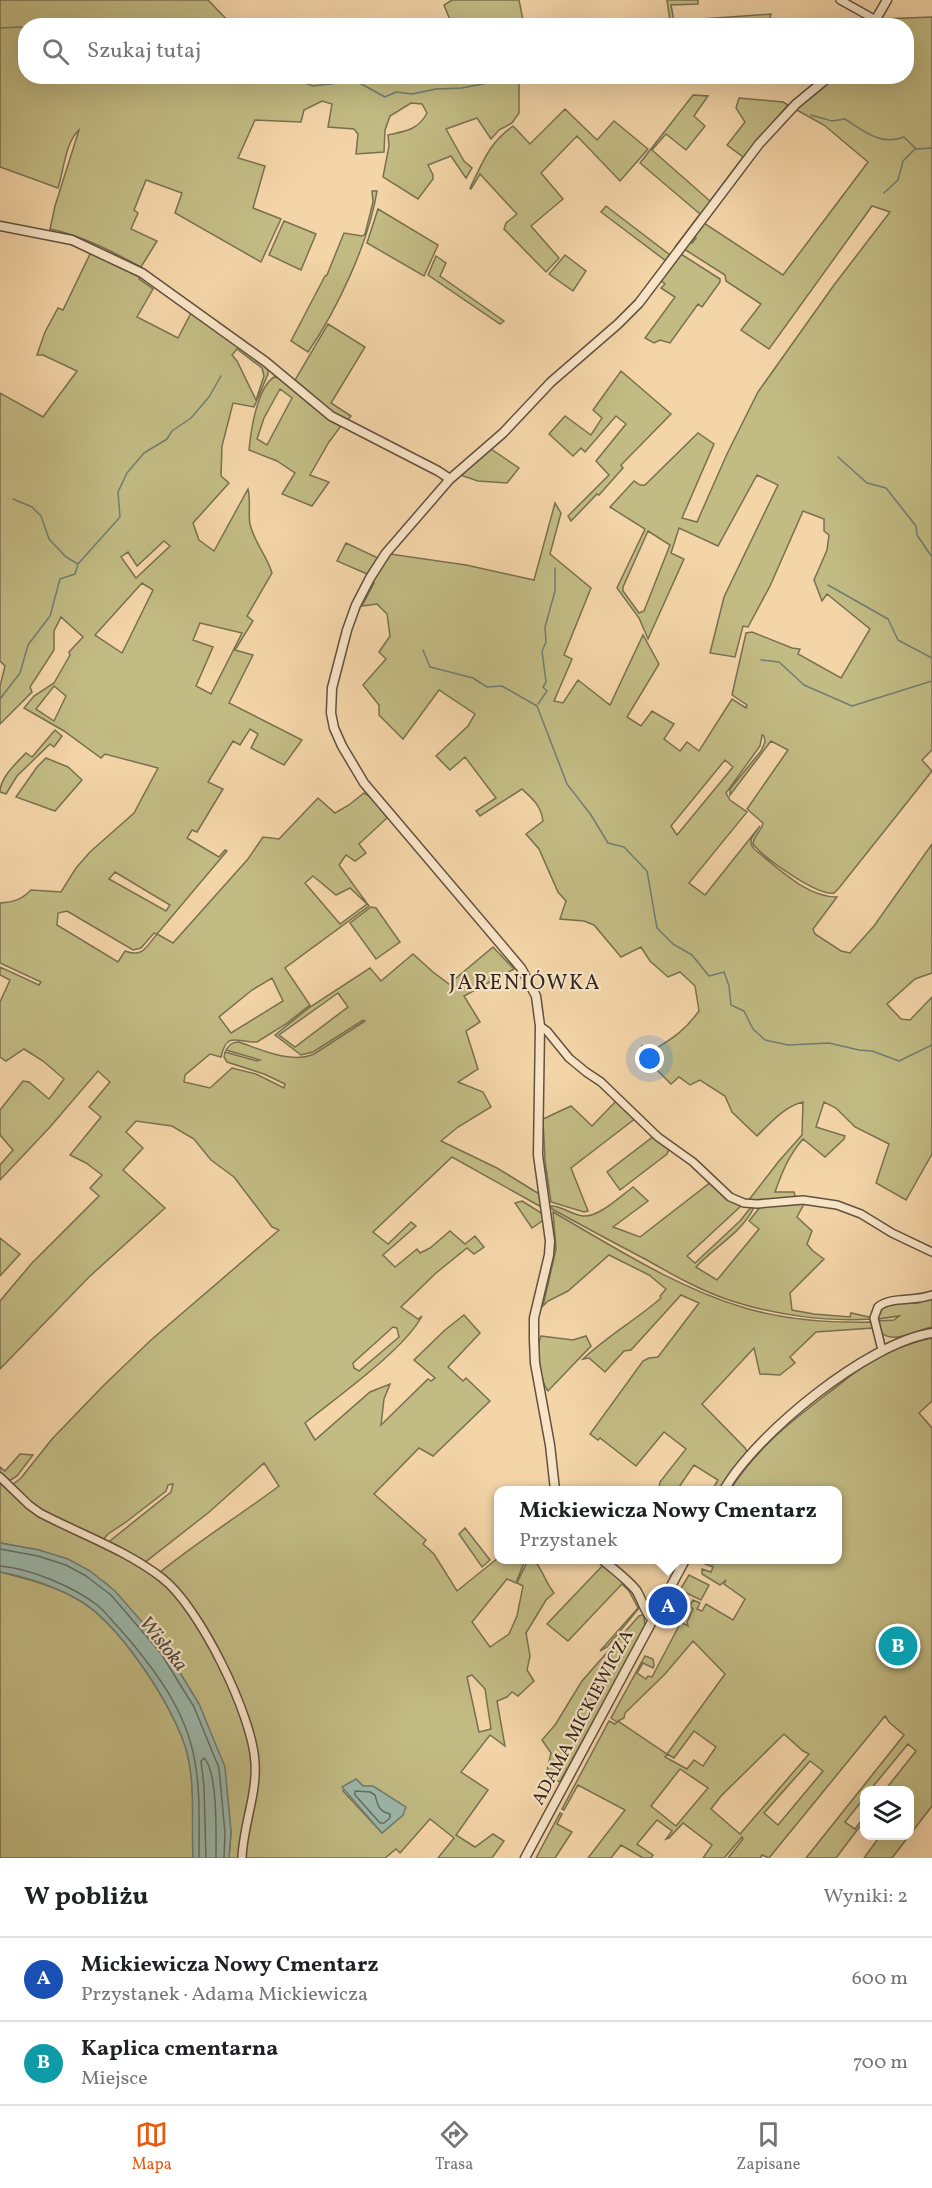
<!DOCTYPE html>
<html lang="pl">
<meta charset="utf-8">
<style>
:root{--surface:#fff;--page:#f2f2f2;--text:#202124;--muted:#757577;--line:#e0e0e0;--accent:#ea580c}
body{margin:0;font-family:Vollkorn,serif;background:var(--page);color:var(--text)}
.controls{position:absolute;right:18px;bottom:18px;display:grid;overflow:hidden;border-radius:12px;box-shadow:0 6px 24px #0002}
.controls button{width:54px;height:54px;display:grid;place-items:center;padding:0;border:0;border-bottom:2px solid var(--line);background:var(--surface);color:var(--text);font:30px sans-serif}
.you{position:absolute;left:650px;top:1059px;width:21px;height:21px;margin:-15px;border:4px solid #fff;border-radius:50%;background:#1a73e8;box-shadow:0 0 0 9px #1a73e833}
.badge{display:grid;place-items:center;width:39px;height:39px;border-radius:50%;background:var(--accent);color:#fff;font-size:20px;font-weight:700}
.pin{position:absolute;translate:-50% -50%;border:3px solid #fff;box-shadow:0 2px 6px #0006}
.popup{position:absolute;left:494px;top:1486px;width:348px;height:78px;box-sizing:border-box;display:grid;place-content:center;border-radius:12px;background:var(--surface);filter:drop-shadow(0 2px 4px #0005);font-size:20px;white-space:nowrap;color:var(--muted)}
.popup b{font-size:22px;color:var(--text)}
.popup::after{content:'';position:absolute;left:50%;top:100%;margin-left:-12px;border:12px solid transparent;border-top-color:var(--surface)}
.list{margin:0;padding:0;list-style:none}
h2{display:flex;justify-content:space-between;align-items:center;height:78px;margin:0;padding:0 24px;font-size:26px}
h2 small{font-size:20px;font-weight:400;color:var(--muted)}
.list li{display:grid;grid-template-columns:39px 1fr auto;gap:18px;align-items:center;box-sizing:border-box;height:84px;padding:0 24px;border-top:2px solid var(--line)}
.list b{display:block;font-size:22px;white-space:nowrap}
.list p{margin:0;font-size:20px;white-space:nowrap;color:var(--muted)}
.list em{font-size:20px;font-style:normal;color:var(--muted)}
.icon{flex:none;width:33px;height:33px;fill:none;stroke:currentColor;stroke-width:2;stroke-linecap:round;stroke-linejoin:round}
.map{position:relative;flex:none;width:932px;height:1858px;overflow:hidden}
.search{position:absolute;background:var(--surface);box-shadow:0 6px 24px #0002;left:18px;right:18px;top:18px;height:66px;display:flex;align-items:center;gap:15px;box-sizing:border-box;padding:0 21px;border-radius:24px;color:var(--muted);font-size:22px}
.sheet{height:246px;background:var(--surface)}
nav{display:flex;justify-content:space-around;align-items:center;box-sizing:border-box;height:84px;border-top:2px solid var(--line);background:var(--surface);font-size:16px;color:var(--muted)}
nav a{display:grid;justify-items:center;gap:3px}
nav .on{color:var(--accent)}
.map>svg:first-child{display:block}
.green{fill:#c2bb83;stroke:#797050;stroke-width:1.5;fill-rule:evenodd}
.water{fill:#9cb8ab;stroke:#717d73;stroke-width:1.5}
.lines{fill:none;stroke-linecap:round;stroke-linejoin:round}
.shore{stroke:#666e64;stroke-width:1.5}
.stream{stroke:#717d73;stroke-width:1.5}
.minor-casing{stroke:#615140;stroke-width:10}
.tertiary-casing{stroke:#615140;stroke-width:11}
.minor{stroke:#f8e4c6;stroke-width:7}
.tertiary{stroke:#f8e4c6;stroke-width:8}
.labels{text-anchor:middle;stroke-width:4.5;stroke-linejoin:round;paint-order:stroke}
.street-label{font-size:18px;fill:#30251e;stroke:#f8e4c6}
.water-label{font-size:20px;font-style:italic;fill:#4b4a41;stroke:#f8e4c6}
.quarter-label{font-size:21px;letter-spacing:1.5px;fill:#30251e;stroke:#f8e4c6}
</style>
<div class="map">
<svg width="932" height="1858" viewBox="0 0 932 1858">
<rect width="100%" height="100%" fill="#f4d5a8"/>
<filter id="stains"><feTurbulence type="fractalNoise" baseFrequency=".00333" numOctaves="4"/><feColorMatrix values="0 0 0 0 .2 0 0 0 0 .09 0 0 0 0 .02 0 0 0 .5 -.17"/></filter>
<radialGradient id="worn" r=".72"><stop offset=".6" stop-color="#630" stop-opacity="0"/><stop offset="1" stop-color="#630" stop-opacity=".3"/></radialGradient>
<path class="green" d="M0,0H208L232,25L26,26V76H391L392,82L459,77H519V113L512,123L499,130L491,139L477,118L446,129L464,161L472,168L466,178L451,156L428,165L433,175V179L418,199L383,177L389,146L388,135C406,131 418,130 427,113L422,104L411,103L390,116L385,130L384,152L356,154L358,134L354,129L328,127L332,104L322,101L304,110L301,122L255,120L238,158L265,166L253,208L281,219L261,262L175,213L182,193L146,180L134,210L138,213L131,229L157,241L141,267C111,251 83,236 50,229L55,206L79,130C65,143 64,170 58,188L0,167Z
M452,0H519L524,25H452L444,5Z
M667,0H698V4L671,5L674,21L771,14L768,25H643L670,21Z
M932,17V750L922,760L932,771L839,888L834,893C817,896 764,858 753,844C753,836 762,831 763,823L747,809L788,750L771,741L730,795V789L761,751L765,742L764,736L762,735L760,746L726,793L730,800L747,812L689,883L705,895L760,826C756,834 746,840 754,849C777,867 806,897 837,897L813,929L815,934L841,951L850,953L874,926L932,844V973L915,979L887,1004L901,1019L910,1020L932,997V1154L906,1200L876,1183L889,1144L855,1127L836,1108L824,1102L816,1127L845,1136L844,1139L825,1157L803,1139C789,1155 782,1172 775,1192H794L796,1199L748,1201L779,1161L802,1135L803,1102C785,1106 770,1123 757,1136L732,1112L725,1096L700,1080L690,1085L679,1077L671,1084L648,1061L642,1046L655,1049C675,1037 685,1030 699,1011L695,986L680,972L668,977L650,961L641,947L621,957L594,925L584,921L560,919L566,901L558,892L539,849L526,834L543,821C541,806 533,799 522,789L480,816L476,811L496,798L465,757L450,770L436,756L468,726L475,714L439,690L403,739L379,715V705L363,685L386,659L379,652L390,636L387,614L377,604L362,606L374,583L372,580L390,554L466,565L534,580L555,503L561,513L550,554L591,588L564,655L572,659L554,701L563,703L578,680L610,705L643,635L659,664L627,717L641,726L652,711L674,724L664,739L680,751L687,742L699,751L732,699L746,708L747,705L732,695L746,633L752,632L792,648L800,649L798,654L841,678L870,629L827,594L822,601L814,580L827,550L829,535L824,531V519L803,511L770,586L748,627L743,626L735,657L710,653L724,597L778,485L757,475L718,546L679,528L671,553L684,559L648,639L639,618L617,588L645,529L610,507L634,481L640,485H645L698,433L714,444L682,518L697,522L727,454L758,392L834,285L890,212L872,206L769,349L741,330L761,304L726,281L725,275L684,249L690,242L692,243L696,238L694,236L704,223L783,275L868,162L824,125L795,109L833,77L906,76V26L875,25L880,19ZM648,531L670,545L644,611L639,613L623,591V587ZM725,760L733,767L677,835L671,826Z
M693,95L708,96L694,116L705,126L686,150L666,134L652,150L710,201L743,157L727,145L745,122L736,108L739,98L783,102L788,105L767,129L677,250L675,247L700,214L640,163Z
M565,109L597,140L614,121L648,149L620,181L577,136L541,173L563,199L531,226L559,258L546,272L504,229L506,223L517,214L515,212L480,174L471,189L470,188C483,162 489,143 513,126L530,144Z
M372,191H377C369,242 337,310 308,352L291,341L325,276L327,275L344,233L362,236L365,234L373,202Z
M606,206L670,255L666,261L601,212Z
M378,209L438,245L424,276L367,243Z
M284,221L316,234L301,270L269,255Z
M91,252L140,277L139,279L153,289L137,317L178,338L191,313L264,364L268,369V374L254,407L233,403L222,446L221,476L229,483L193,523L199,540L214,551L248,489C251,501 248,513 250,524C254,542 267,556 272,573L247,616L253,621L235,650L253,655L229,703L302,740L284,765L251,748L258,734L250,729L240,745L233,741L208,782L223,789L197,832L192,830L187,838L219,857L225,850L227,851L157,934L173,943L248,859L263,837L279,839L318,798L335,813L349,805L364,793L373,799L388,817L359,844L366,853L355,861L346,855L339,865L369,906L285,968L310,1005L286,1024L257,1042C238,1043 227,1030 221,1057L210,1054L185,1075L184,1082L210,1088L232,1068L256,1074L284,1088L285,1084L264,1074L227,1062L224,1057L225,1052L257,1061L260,1060L226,1050C230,1044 232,1042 239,1042C262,1050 291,1064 314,1054L365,1021L363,1020L313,1052L301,1055L275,1035L310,1007L370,968L381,981L413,954L433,972L449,984L493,947L514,969L464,996L480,1022L466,1031L478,1069L458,1082L483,1092L491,1107L458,1127L441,1141L497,1168L541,1195L543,1208L452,1157L373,1232L388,1244L411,1222L416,1226L383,1255L395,1267L417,1249L420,1253L430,1248L450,1231L465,1244L475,1236L484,1247L474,1254L467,1248L436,1273L401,1307L418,1319L422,1316C404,1350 337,1397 305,1423L315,1440L370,1392L390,1384L384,1399L381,1425L428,1379L431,1381L435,1378L414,1360L445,1330L464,1315L480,1333L448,1367L463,1381L466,1378L490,1401L433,1456L419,1448L374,1494L426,1540L423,1544L434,1554L457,1591L498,1558L525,1560L516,1583L507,1579L472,1622L490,1647L509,1634L517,1616L523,1586L517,1583L528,1560H534C543,1570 545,1582 554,1593L546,1600L526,1633L530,1656L527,1670L534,1681L518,1696L512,1692L507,1697L497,1701L505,1746L490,1735L461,1772L488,1790L456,1835L475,1847L493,1834L504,1841L492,1858H438L454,1838L430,1819L400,1853L396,1849L385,1858H244L255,1785L252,1734L205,1632L159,1573C197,1542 239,1516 279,1486L264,1463L208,1513L144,1563L106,1544L171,1492L173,1484L168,1485L166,1491L126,1522L108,1534L102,1541L43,1512L32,1505L12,1485L21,1478L52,1439L104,1385L151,1340L279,1230L272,1227L234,1177L211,1160L194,1139L172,1126L136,1121L126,1132L143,1148L123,1170L165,1208L89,1277L0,1369V1301L32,1263L99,1196L90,1188L102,1175L86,1163L70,1155L101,1117L89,1107L110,1082L98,1071L50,1127L0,1180V1165L13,1150L0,1135V1110L23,1081L29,1082L49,1099L64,1079L43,1061L24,1049L6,1061L0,1057V1002L10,980L0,975V967L39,985L41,982L0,963V903C14,902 21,900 31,890L61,892L76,868L90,852L134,813L158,768L105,754L101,758L64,731L24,708L34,696L54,683L70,655L69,652L83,637L61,617L54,631V650L30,687L32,692L0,724V686L5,666L0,661V393L43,417L77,371L43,355H37L45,332L58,308L63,310ZM237,349L262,368L264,376L256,400L237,361L232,355ZM164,541L170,546L136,578L121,557L128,552L137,566ZM142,583L153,590L122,653L95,635ZM200,623L242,633L211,694L196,686L213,647L193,640ZM54,686L66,696L54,721L36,709ZM115,872L170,905L166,911L109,879ZM313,876L336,895L350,888L367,904L340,924L305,883ZM67,911L133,950L141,948L154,933L157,934C146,947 143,958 125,951L118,962L57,925L58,913ZM272,978L283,1001L231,1033L219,1017L252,990ZM338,993L348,1007L295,1047L279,1035ZM393,1327L397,1328L399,1337L359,1371L354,1368L353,1363ZM472,1675L485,1689L491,1729L479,1732L467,1677ZM357,1780L363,1786C382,1785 392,1802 403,1815L382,1833L343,1791L348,1784Z
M681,254L720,279V282L702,307L698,304L670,343L660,340L654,343L645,338L675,297L661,288L665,284L661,281Z
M565,255L586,271L573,291L549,274Z
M436,256L446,263L440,276L504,321L500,324L428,275Z
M328,324L365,347L331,403L351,416L347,421L329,410L295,380Z
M621,371L671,414L621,465L623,468L599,495L597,494L571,521L568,516L609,475L596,461L626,424L616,416L585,452L581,448L573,456L549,434L565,416L591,435L602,418L593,410Z
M274,377L281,378L309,404L341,426L329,442L310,475L329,482L312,506L282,494L295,473L277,461L249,450C251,430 257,388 274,377ZM280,389L292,398L267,445L257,439L264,418Z
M491,449L519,468L507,483L478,481L460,475Z
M346,543L378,558L367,574L337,561Z
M55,730L62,736L54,747L50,744L17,776L6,794L0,792C0,778 16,763 26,753L32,757Z
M46,758L68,767L82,780L55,811L16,797L37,767Z
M371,907L376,908L400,942L376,959L350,923Z
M617,1100L636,1118L571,1168L588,1211L584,1212L551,1202L545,1161L543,1119L571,1106L592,1126Z
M654,1136L669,1149L667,1154L620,1190L607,1172Z
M711,1182L742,1205L687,1256L695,1263L740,1221L752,1206L754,1207C743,1232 714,1247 696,1267L717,1280L759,1229L749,1221L761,1206L805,1202L797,1217L812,1231L807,1244L813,1251L824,1259L790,1293L792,1310L814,1314L850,1317L851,1313L869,1317L872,1319C826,1322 775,1315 732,1301C701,1291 673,1275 645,1259C614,1243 583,1226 552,1209L551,1206C562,1206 572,1215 583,1216C598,1218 622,1195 633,1187L648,1201L613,1227L640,1237Z
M522,1201L543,1214L545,1219L532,1228L515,1203Z
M553,1212C614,1247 677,1288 745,1308C786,1320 830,1323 872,1322L873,1328L816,1332L790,1357L795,1363L780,1375L760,1374L754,1348L702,1404L745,1448L747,1452L720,1490H712L718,1480L694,1465L677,1490H663L659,1488L660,1482L686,1449L664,1432L636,1466L600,1438L598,1440L590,1434L643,1361L649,1358L658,1357L699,1303L681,1295L631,1350L624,1351L605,1372L589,1358L583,1359C607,1336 636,1320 661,1298L660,1296L666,1289L649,1275L609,1255L568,1291L548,1301L543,1306L556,1249Z
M0,1238L20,1254L0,1276Z
M932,1298V1327C916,1330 894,1345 880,1332L878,1321L894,1320L899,1316L878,1319C880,1298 903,1304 918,1303C923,1302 927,1300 932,1298Z
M541,1336L573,1340L586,1336L591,1346L548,1391C540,1382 536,1346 541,1336Z
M932,1338V1401L919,1413L932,1428V1806L892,1858H864L880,1836H910V1790H885L916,1751L908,1744L870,1790H864V1798L845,1822L855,1829L864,1817V1821L836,1858H806L904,1735L889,1722L885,1716L769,1858L762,1855L760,1858H728L743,1839L742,1837L724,1858H703L712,1845L683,1823L669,1838L666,1839L672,1831L657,1820L637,1844L653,1855L651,1858H643L621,1845L611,1858H588L625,1810L578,1785L564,1810L562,1809L609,1721L615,1724L617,1722L611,1718L645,1656L653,1659L654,1665L653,1668L643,1663L637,1673L646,1679L648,1676L652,1677L681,1622L688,1626L687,1622L693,1609L690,1606L693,1600L700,1603L697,1609L702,1611L706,1604L733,1620L745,1599L724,1584L726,1580L720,1585L702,1574V1569L711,1572L713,1567L700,1562L701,1560L713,1564L714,1562L709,1560H837V1490H730C756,1449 789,1423 827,1394C842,1383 856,1370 872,1361C890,1350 911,1343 932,1338ZM693,1641L725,1674L667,1754L618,1721L624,1718L625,1713L665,1674ZM694,1731L716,1747L703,1766L694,1760L687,1769L665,1757L667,1754L674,1758ZM784,1734L803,1751L809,1754L740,1834L711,1809L721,1796ZM810,1761L823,1771L778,1825L764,1813ZM680,1769L708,1788L676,1826L651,1806Z
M20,1454L33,1455L17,1476L9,1481L0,1474V1467L5,1471Z
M0,1481L29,1508L144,1568L167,1585L202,1632L233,1692L249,1735L254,1769L241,1858H229L231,1832L224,1767L199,1704L165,1648L106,1583L39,1550L0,1543Z
M465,1528L490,1560L482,1567L459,1534Z
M604,1564L633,1592L640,1607L607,1647L600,1651L638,1608L629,1591L622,1584L568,1641L547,1624Z
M0,1572C26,1579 53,1585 77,1599C118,1621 173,1705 186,1749C196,1783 192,1823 193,1858H0Z
M689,1575L709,1585L701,1600L680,1590Z
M642,1615L644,1616L645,1627L560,1782L546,1776L551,1753L542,1740L555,1725L582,1681L639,1616Z
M560,1813L562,1814L557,1824L572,1832L555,1858H536Z"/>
<path class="water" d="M0,1543L39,1550L68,1559L90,1571L115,1591L165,1648L199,1704L225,1767L231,1832L229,1858H193C191,1823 196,1783 186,1749C173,1705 118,1621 77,1599C54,1586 26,1577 0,1572Z
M356,1779L363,1786H373L406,1807L403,1815L382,1833L342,1787Z"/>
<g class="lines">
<path class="shore" d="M0,1549L38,1556L66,1565L86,1576L111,1595L160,1652L194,1707L219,1768L225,1833L224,1858
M0,1566C29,1568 74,1587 97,1605C105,1611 112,1621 119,1628C149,1662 181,1703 192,1748C201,1783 199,1823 199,1858
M355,1791L370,1792L375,1795C378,1805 378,1811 390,1814V1818L384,1823H380L355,1795Z
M206,1858L204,1786L201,1761L204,1758C218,1771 216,1837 216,1858"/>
<path class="stream" d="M0,28L21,27L26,31
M235,76L242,80L256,76
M286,76L313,86L356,81L385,97L396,92L412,94L436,89L462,88L524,76
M556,76L575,78L584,82
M811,115L832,121L845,119C864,131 880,146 904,137L916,149L932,148
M884,193L898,180L903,161L915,149
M838,457L867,483L886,488L916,526L917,535L932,557
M13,499L32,507L41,516L49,539L66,557L78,564
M828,585L888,619L898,640L932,658
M423,650L430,667L473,678L487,687L502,686L537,706L567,784L591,815L608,843L624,847L647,871L657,928L673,944L692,955L709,976L724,972L729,986L731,1005L744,1011L753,1029L765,1040L788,1045L829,1043L859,1050L872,1051L899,1061L932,1045
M761,660L779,662L804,685L852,706L932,681
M0,699L20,673L28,645L50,616L60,579L75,574L78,564L120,517L118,492L127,473L144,453L167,439L172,431L191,418L209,397L221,376
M538,704L547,691L543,687L546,682L542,651L546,642L545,627L555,591V568"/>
<defs>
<path id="minor" d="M840,0L876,20
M540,1026L547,1031L569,1058L586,1072L601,1082L658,1137L693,1162L730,1197L744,1203L757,1204L803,1200L837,1205L861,1214L892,1233L932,1252
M882,1350L874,1318L878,1307C891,1296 914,1302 932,1295
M0,1477L29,1505L40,1513C80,1534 126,1550 162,1578C199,1606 253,1716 255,1763C257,1795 243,1826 242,1858"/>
<path id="tertiary" d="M872,26L887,0
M0,226L72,240L142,273L266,362L331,416L438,471L450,479
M555,1490L550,1445L535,1363L534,1340V1318L549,1255L550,1241L538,1155L540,1026L536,996L521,968L364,783L342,746L334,728L331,713L332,688L347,630L356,605L370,578L386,553L450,479L503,433L551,382L618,324L639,303L759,144L796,104L830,76
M724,1490C756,1434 867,1343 932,1333
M603,1560C614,1570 626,1578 636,1590C642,1599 645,1613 652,1619
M525,1858L685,1560"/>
</defs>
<use href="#minor" class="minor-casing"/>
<use href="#tertiary" class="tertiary-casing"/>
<use href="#minor" class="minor"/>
<use href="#tertiary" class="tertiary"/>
</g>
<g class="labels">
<g class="street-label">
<text transform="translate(582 1717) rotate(-62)" y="6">ADAMA MICKIEWICZA</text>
</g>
<g class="water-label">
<text transform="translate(164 1643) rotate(51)" y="7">Wisłoka</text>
</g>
<g class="quarter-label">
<text x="525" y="989">JARENIÓWKA</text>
</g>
</g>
<rect width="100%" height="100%" filter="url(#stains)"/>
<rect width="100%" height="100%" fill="url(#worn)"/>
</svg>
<div class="controls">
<button><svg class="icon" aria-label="layers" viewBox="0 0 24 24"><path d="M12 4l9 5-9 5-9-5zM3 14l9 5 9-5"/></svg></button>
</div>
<div class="you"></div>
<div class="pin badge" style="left:668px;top:1606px;background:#1a4fb4">A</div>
<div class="popup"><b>Mickiewicza Nowy Cmentarz</b>Przystanek</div>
<div class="pin badge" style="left:898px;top:1646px;background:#0f9aa8">B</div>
<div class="search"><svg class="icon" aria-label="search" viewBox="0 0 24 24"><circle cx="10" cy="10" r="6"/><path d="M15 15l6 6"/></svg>Szukaj tutaj</div>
</div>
<section class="sheet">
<h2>W pobliżu<small>Wyniki: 2</small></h2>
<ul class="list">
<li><span class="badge" style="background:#1a4fb4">A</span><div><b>Mickiewicza Nowy Cmentarz</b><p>Przystanek · Adama Mickiewicza</p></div><em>600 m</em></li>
<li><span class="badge" style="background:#0f9aa8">B</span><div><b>Kaplica cmentarna</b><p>Miejsce</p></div><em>700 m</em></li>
</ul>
</section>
<nav>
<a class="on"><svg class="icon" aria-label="map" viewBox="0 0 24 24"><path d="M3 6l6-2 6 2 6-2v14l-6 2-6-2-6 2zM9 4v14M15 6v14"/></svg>Mapa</a>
<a><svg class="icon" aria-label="directions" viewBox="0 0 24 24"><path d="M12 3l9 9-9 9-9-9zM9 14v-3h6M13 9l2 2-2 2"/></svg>Trasa</a>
<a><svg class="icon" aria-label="saved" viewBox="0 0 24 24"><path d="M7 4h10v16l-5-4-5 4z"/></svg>Zapisane</a>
</nav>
